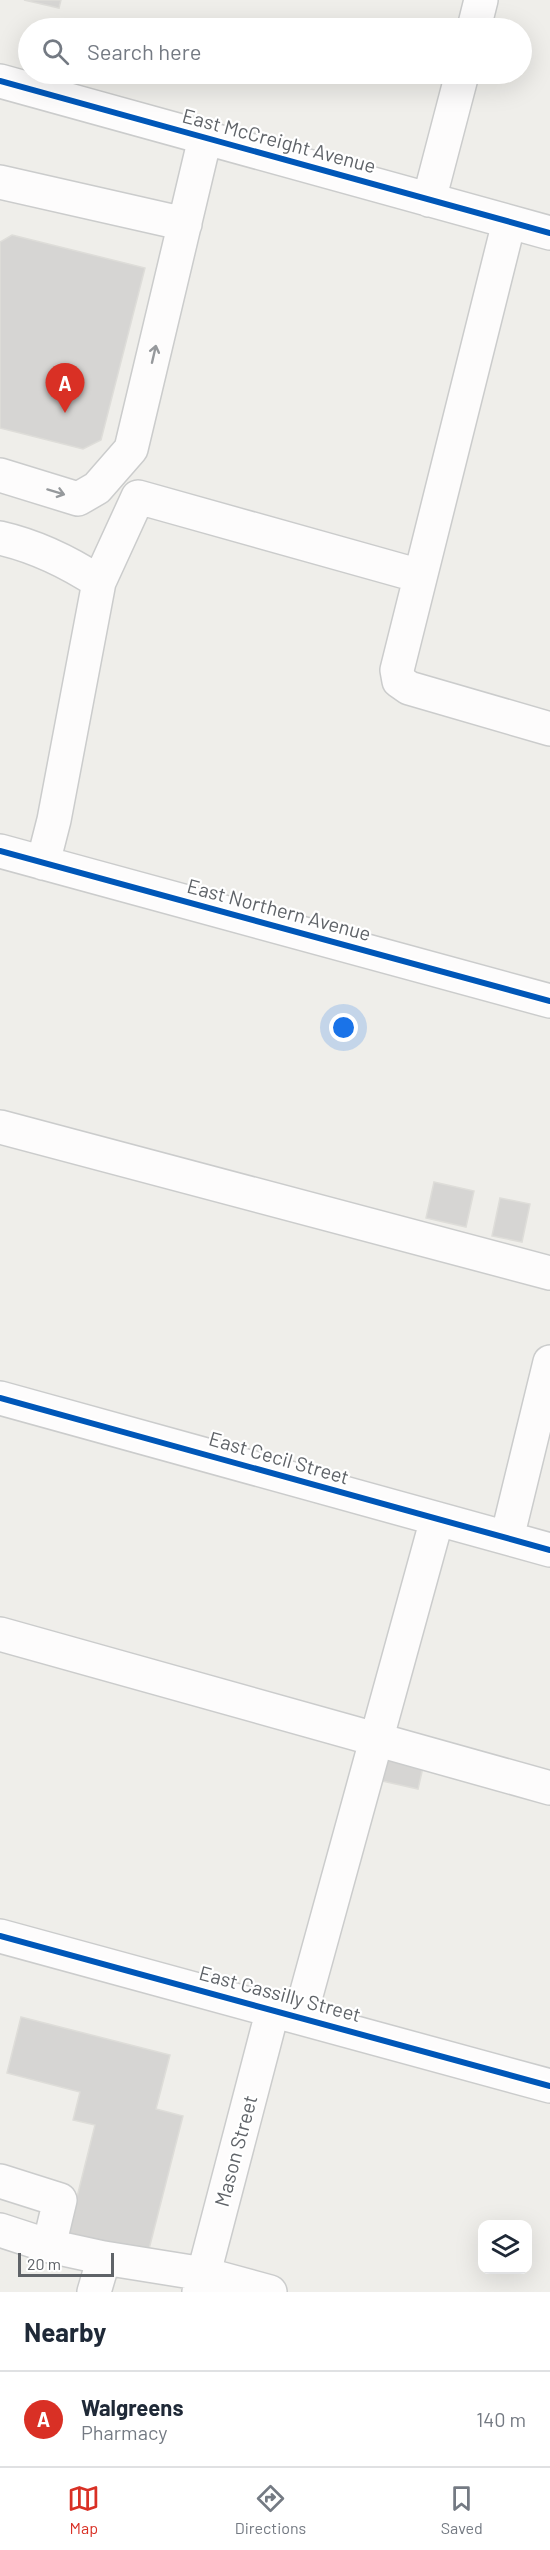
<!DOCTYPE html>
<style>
:root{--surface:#fff;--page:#f6f6f7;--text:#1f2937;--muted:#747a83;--line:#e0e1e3;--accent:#d93025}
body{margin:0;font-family:Barlow,sans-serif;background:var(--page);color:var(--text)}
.controls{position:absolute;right:18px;bottom:18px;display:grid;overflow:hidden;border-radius:12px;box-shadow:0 6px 24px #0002}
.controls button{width:54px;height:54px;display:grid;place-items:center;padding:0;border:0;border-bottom:2px solid var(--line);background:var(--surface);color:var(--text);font:30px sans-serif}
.scale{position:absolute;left:18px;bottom:15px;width:96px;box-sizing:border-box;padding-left:6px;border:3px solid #5f6368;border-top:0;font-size:16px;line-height:21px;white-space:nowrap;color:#5f6368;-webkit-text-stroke:4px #fff;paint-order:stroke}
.you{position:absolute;left:344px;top:1028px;width:21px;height:21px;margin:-15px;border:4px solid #fff;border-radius:50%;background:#1a73e8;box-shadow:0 0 0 9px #1a73e833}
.badge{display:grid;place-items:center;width:39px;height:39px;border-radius:50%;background:var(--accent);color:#fff;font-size:20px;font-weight:700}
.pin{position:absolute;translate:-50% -50px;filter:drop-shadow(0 2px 3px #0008)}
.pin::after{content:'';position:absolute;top:32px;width:21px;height:18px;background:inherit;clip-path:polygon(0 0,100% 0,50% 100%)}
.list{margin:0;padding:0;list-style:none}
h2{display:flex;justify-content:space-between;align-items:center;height:78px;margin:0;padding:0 24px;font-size:26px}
h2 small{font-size:20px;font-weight:400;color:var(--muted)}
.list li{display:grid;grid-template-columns:39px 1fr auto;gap:18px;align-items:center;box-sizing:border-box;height:96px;padding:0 24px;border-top:2px solid var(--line)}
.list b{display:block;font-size:22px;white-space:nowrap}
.list p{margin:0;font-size:20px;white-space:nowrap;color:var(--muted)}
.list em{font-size:20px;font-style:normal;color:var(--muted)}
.icon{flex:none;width:33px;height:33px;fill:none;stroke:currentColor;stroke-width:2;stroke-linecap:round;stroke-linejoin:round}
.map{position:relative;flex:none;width:550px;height:2292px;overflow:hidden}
.search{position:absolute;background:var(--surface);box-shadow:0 6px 24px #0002;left:18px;right:18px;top:18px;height:66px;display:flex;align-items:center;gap:15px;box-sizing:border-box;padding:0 21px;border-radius:33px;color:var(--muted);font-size:22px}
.sheet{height:174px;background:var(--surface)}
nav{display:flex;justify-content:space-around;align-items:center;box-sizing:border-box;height:84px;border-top:2px solid var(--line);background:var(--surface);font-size:16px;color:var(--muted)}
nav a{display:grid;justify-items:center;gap:3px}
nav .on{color:var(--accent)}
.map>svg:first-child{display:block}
.building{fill:#d6d5d3;stroke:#deddd9;stroke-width:1.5}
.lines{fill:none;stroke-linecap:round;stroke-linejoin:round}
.minor-casing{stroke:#cbcccc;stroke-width:36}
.minor{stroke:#fdfcfc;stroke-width:33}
.cycleway-casing{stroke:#fff;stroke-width:10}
.cycleway{stroke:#0057b8;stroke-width:6}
.oneway{stroke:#96999c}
.labels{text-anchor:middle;stroke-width:4.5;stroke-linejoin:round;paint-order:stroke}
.street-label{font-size:20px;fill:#5f6368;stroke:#fff}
</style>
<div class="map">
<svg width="550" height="2292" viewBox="0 0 550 2292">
<rect width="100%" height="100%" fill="#efeeea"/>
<path class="building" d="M24,0H61L59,8Z
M12,235L145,268L101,440L83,449L0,428V242Z
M434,1182L474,1191L466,1227L426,1218Z
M500,1198L530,1204L522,1242L492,1236Z
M389,1750L425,1759L418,1789L382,1781Z
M21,2017L170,2055L156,2109L183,2116L148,2253L68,2233L95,2125L73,2120L80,2092L7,2073Z"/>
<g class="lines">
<defs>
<path id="minor" d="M474,28L481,0
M0,81L550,233
M0,182L185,224
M429,200L462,74
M509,222L397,670L399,681L409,688L550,729
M0,475L78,499L97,488L131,449L205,138
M0,538C35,546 70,563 99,582
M0,851L550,1001
M43,863L54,820L99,582L138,497L420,576
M0,1127L550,1273
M0,1398L550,1550
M507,1538L550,1362
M0,1634L550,1788
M0,1936L550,2086
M300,2017L437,1519
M0,2181L60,2200L49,2246
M0,2230L49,2246L104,2258L204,2274L270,2292
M94,2292L104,2258
M199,2292L273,2009"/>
</defs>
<use href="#minor" class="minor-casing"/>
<use href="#minor" class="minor"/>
<defs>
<path id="cycleway" d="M0,81L550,233
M0,851L550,1001
M0,1398L550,1550
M0,1936L550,2086"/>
</defs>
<use href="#cycleway" class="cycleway-casing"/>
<use href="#cycleway" class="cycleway"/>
</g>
<defs><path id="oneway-shaft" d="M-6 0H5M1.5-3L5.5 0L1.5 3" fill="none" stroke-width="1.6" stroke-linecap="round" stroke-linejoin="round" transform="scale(1.5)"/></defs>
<g class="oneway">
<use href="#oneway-shaft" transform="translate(154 354) rotate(-77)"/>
<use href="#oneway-shaft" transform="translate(56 492) rotate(17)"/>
</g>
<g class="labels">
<g class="street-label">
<text transform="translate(279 141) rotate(15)" y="7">East McCreight Avenue</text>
<text transform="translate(279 910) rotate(15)" y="7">East Northern Avenue</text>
<text transform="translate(279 1458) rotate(16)" y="7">East Cecil Street</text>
<text transform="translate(280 1994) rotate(15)" y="7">East Cassilly Street</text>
<text transform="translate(236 2151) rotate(-75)" y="7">Mason Street</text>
</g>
</g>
</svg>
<div class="controls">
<button><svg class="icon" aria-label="layers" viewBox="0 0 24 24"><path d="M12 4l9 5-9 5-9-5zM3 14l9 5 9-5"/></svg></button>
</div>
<div class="scale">20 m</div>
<div class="you"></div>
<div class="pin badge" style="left:65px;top:413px">A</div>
<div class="search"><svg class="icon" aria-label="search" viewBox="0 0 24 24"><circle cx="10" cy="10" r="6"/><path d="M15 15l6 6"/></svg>Search here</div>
</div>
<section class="sheet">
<h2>Nearby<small></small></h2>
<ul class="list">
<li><span class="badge">A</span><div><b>Walgreens</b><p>Pharmacy</p></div><em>140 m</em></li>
</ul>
</section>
<nav>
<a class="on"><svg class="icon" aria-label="map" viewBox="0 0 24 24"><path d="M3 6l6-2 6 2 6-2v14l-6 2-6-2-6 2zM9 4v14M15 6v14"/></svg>Map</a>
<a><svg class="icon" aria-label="directions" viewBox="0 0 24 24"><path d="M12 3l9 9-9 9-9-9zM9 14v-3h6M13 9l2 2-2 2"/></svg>Directions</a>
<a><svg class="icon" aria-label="saved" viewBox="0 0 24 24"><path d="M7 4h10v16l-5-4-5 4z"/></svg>Saved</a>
</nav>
